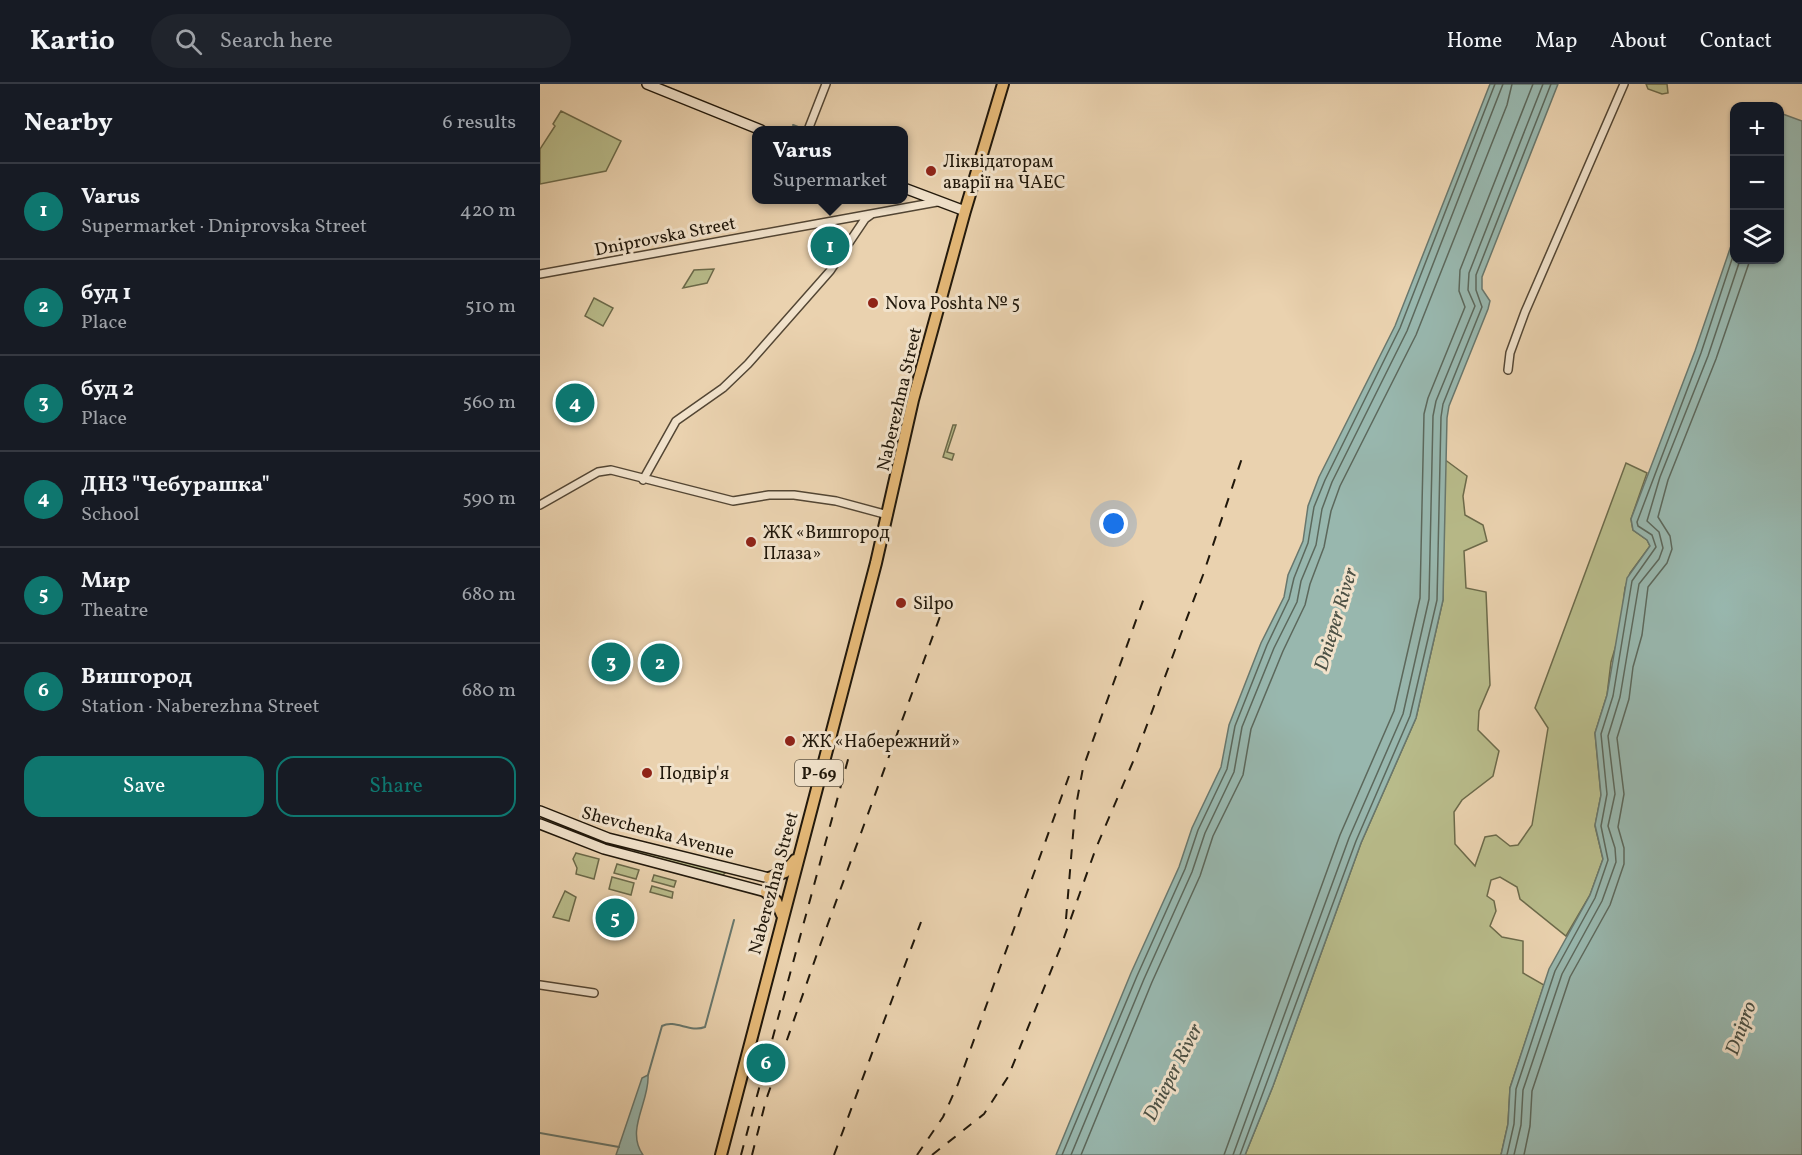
<!DOCTYPE html>
<meta charset="utf-8">
<style>
:root{--surface:#171b24;--page:#20242c;--text:#f1f3f6;--muted:#9ea1a6;--line:#363941;--accent:#0f766e}
body{margin:0;font-family:Vollkorn,serif;background:var(--page);color:var(--text)}
.controls{position:absolute;right:18px;top:18px;display:grid;overflow:hidden;border-radius:12px;box-shadow:0 2px 4px #0004}
.controls button{width:54px;height:54px;display:grid;place-items:center;padding:0;border:0;border-bottom:2px solid var(--line);background:var(--surface);color:var(--text);font:30px sans-serif}
.you{position:absolute;left:574px;top:440px;width:21px;height:21px;margin:-15px;border:4px solid #fff;border-radius:50%;background:#1a73e8;box-shadow:0 0 0 9px #1a73e833}
.badge{display:grid;place-items:center;width:39px;height:39px;border-radius:50%;background:var(--accent);color:#fff;font-size:20px;font-weight:700}
.pin{position:absolute;translate:-50% -50%;border:3px solid #fff;box-shadow:0 2px 6px #0006}
.popup{position:absolute;left:212px;top:42px;width:156px;height:78px;box-sizing:border-box;display:grid;place-content:center;border-radius:12px;background:var(--surface);filter:drop-shadow(0 2px 4px #0005);font-size:20px;white-space:nowrap;color:var(--muted)}
.popup b{font-size:22px;color:var(--text)}
.popup::after{content:'';position:absolute;left:50%;top:100%;margin-left:-12px;border:12px solid transparent;border-top-color:var(--surface)}
.list{margin:0;padding:0;list-style:none}
h2{display:flex;justify-content:space-between;align-items:center;height:78px;margin:0;padding:0 24px;font-size:26px}
h2 small{font-size:20px;font-weight:400;color:var(--muted)}
.list li{display:grid;grid-template-columns:39px 1fr auto;gap:18px;align-items:center;box-sizing:border-box;height:96px;padding:0 24px;border-top:2px solid var(--line)}
.list b{display:block;font-size:22px;white-space:nowrap}
.list p{margin:0;font-size:20px;white-space:nowrap;color:var(--muted)}
.list em{font-size:20px;font-style:normal;color:var(--muted)}
.actions{display:flex;gap:12px;padding:18px 24px}
.actions a{flex:1;padding:14px 0;border:2px solid var(--accent);border-radius:18px;text-align:center;font-size:21px;color:var(--accent)}
.actions .main{background:var(--accent);color:#fff}
.icon{flex:none;width:33px;height:33px;fill:none;stroke:currentColor;stroke-width:2;stroke-linecap:round;stroke-linejoin:round}
.map{position:relative;flex:none;width:1262px;height:1071px;overflow:hidden}
header{display:flex;align-items:center;gap:36px;box-sizing:border-box;height:84px;padding:0 30px;background:var(--surface);border-bottom:2px solid var(--line)}
header strong{font-size:28px}
nav{display:flex;gap:33px;margin-inline-start:auto;font-size:21px}
.search{width:420px;height:54px;background:var(--page);display:flex;align-items:center;gap:15px;box-sizing:border-box;padding:0 21px;border-radius:33px;color:var(--muted);font-size:22px}
main{display:flex}
aside{flex:1;background:var(--surface)}
.map>svg:first-child{display:block}
.green{fill:#b8bb8a;stroke:#6c6a4a;stroke-width:1.5}
.water{fill:#98b7ae;stroke:#68776d;stroke-width:1.5}
.lines{fill:none;stroke-linecap:round;stroke-linejoin:round}
.shore{stroke:#5c685c;stroke-width:1.5}
.stream{stroke:#68776d;stroke-width:2}
.street-casing{stroke:#534634;stroke-width:10}
.secondary-casing{stroke:#21180b;stroke-width:12}
.primary-casing{stroke:#21180b;stroke-width:14}
.street{stroke:#f1e2cb;stroke-width:7}
.secondary{stroke:#f1e2cb;stroke-width:9}
.primary{stroke:#e5b978;stroke-width:10}
.rail{stroke:#21180b;stroke-width:2;stroke-dasharray:10 10;stroke-linecap:butt}
.poi-dot{fill:#8f2418;stroke:#f1e2cb;stroke-width:2}
.labels{text-anchor:middle;stroke-width:6;stroke-linejoin:round;paint-order:stroke}
.shield{fill:#f1e2cb;stroke:#5f5545;stroke-width:1.5}
.shield-label{font-size:16px;font-weight:bold;fill:#21180b}
.poi-label{font-size:18px;fill:#21180b;stroke:#f1e2cb;text-anchor:start}
.street-label{font-size:18px;fill:#21180b;stroke:#f1e2cb}
.water-label{font-size:20px;font-style:italic;fill:#4b5044;stroke:#f1e2cb}
</style>
<header>
<strong>Kartio</strong>
<div class="search"><svg class="icon" aria-label="search" viewBox="0 0 24 24"><circle cx="10" cy="10" r="6"/><path d="M15 15l6 6"/></svg>Search here</div>
<nav><a>Home</a><a>Map</a><a>About</a><a>Contact</a></nav>
</header>
<main>
<aside>
<h2>Nearby<small>6 results</small></h2>
<ul class="list">
<li><span class="badge">1</span><div><b>Varus</b><p>Supermarket · Dniprovska Street</p></div><em>420 m</em></li>
<li><span class="badge">2</span><div><b>буд 1</b><p>Place</p></div><em>510 m</em></li>
<li><span class="badge">3</span><div><b>буд 2</b><p>Place</p></div><em>560 m</em></li>
<li><span class="badge">4</span><div><b>ДНЗ &quot;Чебурашка&quot;</b><p>School</p></div><em>590 m</em></li>
<li><span class="badge">5</span><div><b>Мир</b><p>Theatre</p></div><em>680 m</em></li>
<li><span class="badge">6</span><div><b>Вишгород</b><p>Station · Naberezhna Street</p></div><em>680 m</em></li>
</ul>
<div class="actions"><a class="main">Save</a><a>Share</a></div>
</aside>
<div class="map">
<svg width="1262" height="1071" viewBox="0 0 1262 1071">
<rect width="100%" height="100%" fill="#ead2af"/>
<filter id="stains"><feTurbulence type="fractalNoise" baseFrequency=".00333" numOctaves="4"/><feColorMatrix values="0 0 0 0 .2 0 0 0 0 .09 0 0 0 0 .02 0 0 0 .5 -.17"/></filter>
<radialGradient id="worn" r=".72"><stop offset=".6" stop-color="#630" stop-opacity="0"/><stop offset="1" stop-color="#630" stop-opacity=".3"/></radialGradient>
<path class="green" d="M1106,0H1127L1128,9L1122,10L1108,5Z
M21,27L81,57L66,87L0,100V65L15,42L13,40Z
M174,185L167,199L143,204L154,186Z
M54,214L73,224L63,242L45,232Z
M413,341H416L407,368L414,370L412,376L403,373Z
M904,375L927,392L923,412L925,431L943,441L947,457L924,467L926,504L946,508L950,601L939,627L938,646L959,667L953,692L922,716L914,728L915,760L935,782L945,753L956,751L970,762L978,761L992,741L1008,644L995,624L1086,379L1107,389L1091,435L1093,446L1107,456L1110,462L1090,489L1085,504L1080,548L1071,578L1067,611L1055,649L1061,711L1055,742L1063,775L1050,811L1026,852L980,815L977,803L960,793L951,796L947,812L954,817L956,827L950,842L962,853L983,857V889L1004,901L970,1004L968,1040L961,1071H705L733,1002L821,759L876,634L903,516Z
M95,766L184,787L185,789L183,791L94,770Z
M36,769L59,775L54,795L36,790L37,784L33,775Z
M77,780L99,786L96,795L74,789Z
M114,791L136,797L134,803L112,797Z
M72,793L94,799L91,811L69,805Z
M112,802L133,808L132,814L110,808Z
M25,807L36,813L29,837L13,833Z"/>
<path class="water" d="M950,0H1018L942,193V205L950,217L948,225L909,322L907,334L903,516L876,634L821,759L733,1002L705,1071H516L591,889L639,783L652,744L681,683L689,641L721,559L744,513L748,491L763,457L768,422L779,393L855,242Z
M1240,29L1262,37V1071H961L968,1040L970,1004L1009,885L1050,811L1063,775L1055,741L1061,711L1055,649L1067,611L1087,494L1110,462L1107,456L1093,446L1091,435L1155,267L1194,153V176H1240Z
M108,991C110,1017 85,1046 103,1071H76L102,994Z"/>
<g class="lines">
<path class="shore" d="M522,1071L597,892L645,785L658,746L687,685L695,642L727,561L749,515L754,494L768,459L774,423L785,396L860,244L955,0
M531,1071L604,895L652,788L665,749L694,688L702,643L734,564L757,518L761,497L776,461L782,425L792,398L867,247L963,0
M541,1071L612,898L660,792L673,752L703,691L711,645L743,567L765,521L770,500L784,463L791,427L800,402L876,251L967,21L972,0
M684,1071L800,751L854,627L880,514L884,330L888,314L925,223L919,207L920,186L993,0
M693,1071L809,754L863,630L889,515L893,332L896,317L935,222L928,206L929,189L1003,0
M700,1071L816,757L870,632L897,516L901,333L903,320L942,223L936,206V191L1011,0
M967,1071L974,1040L976,1005L1015,887L1055,814L1068,776L1061,742L1067,710L1061,650L1073,612L1092,497L1116,463L1112,451L1098,442L1097,438L1161,269L1194,169
M974,1071L981,1041L983,1006L1022,890L1062,817L1076,778L1075,764L1068,742L1075,710L1068,652L1080,613L1099,500L1119,475L1123,464L1119,448L1107,437L1120,393L1168,272L1200,176
M984,1071L990,1042L992,1007L1030,893L1070,821L1084,780V764L1078,743L1084,710L1077,654L1089,615L1093,583L1102,551L1108,503L1127,479L1132,465L1130,452L1118,433L1128,396L1176,275L1210,176"/>
<path class="stream" d="M253,41L266,46
M108,991L122,942C135,935 150,949 165,943L194,836
M0,1049L79,1063"/>
<defs>
<path id="street" d="M268,46L286,0
M0,190L397,118
M968,286L970,269L985,228L1084,0
M103,396L136,337L183,304L208,280L290,187L325,135L332,130
M0,421L58,388L71,386L193,417L229,411H254L296,417L348,431
M0,901L54,909"/>
<path id="secondary" d="M107,0L221,46
M364,104L425,127
M0,727L68,754L229,794
M0,740L64,765L226,808"/>
<path id="primary" d="M229,794L245,788L255,776
M226,808L236,817L242,831
M181,1071L336,479L373,316L425,127L463,0"/>
</defs>
<use href="#street" class="street-casing"/>
<use href="#secondary" class="secondary-casing"/>
<use href="#primary" class="primary-casing"/>
<use href="#street" class="street"/>
<use href="#secondary" class="secondary"/>
<use href="#primary" class="primary"/>
<path class="rail" d="M526,835L535,727L543,684L604,514
M201,1071L313,657
M212,1071L226,1016L278,867L410,505
M294,1071L381,838
M377,1071L403,1033L418,1000L529,692
M392,1071L444,1030L468,993L521,862L556,764L595,673L663,491L704,368"/>
</g>
<g class="poi-dot">
<circle cx="391" cy="87" r="6"/>
<circle cx="333" cy="219" r="6"/>
<circle cx="211" cy="458" r="6"/>
<circle cx="361" cy="519" r="6"/>
<circle cx="250" cy="657" r="6"/>
<circle cx="107" cy="689" r="6"/>
</g>
<g class="labels">
<rect class="shield" x="255" y="676" width="48" height="26" rx="4.5"/>
<g class="shield-label">
<text x="279" y="695">Р-69</text>
</g>
<g class="poi-label">
<text x="403" y="83">Ліквідаторам<tspan x="403" dy="21">аварії на ЧАЕС</tspan></text>
<text x="345" y="225">Nova Poshta № 5</text>
<text x="223" y="454">ЖК «Вишгород<tspan x="223" dy="21">Плаза»</tspan></text>
<text x="373" y="525">Silpo</text>
<text x="262" y="663">ЖК «Набережний»</text>
<text x="119" y="695">Подвір'я</text>
</g>
<g class="street-label">
<text transform="translate(125 152) rotate(-11)" y="6">Dniprovska Street</text>
<text transform="translate(359 315) rotate(-77)" y="6">Naberezhna Street</text>
<text transform="translate(118 748) rotate(15)" y="6">Shevchenka Avenue</text>
<text transform="translate(233 799) rotate(-75)" y="6">Naberezhna Street</text>
</g>
<g class="water-label">
<text transform="translate(795 535) rotate(-73)" y="7">Dnieper River</text>
<text transform="translate(1200 944) rotate(-70)" y="7">Dnipro</text>
<text transform="translate(632 988) rotate(-63)" y="7">Dnieper River</text>
</g>
</g>
<rect width="100%" height="100%" filter="url(#stains)"/>
<rect width="100%" height="100%" fill="url(#worn)"/>
</svg>
<div class="controls">
<button>+</button>
<button>−</button>
<button><svg class="icon" aria-label="layers" viewBox="0 0 24 24"><path d="M12 4l9 5-9 5-9-5zM3 14l9 5 9-5"/></svg></button>
</div>
<div class="you"></div>
<div class="pin badge" style="left:290px;top:162px">1</div>
<div class="popup"><b>Varus</b>Supermarket</div>
<div class="pin badge" style="left:120px;top:579px">2</div>
<div class="pin badge" style="left:71px;top:578px">3</div>
<div class="pin badge" style="left:35px;top:319px">4</div>
<div class="pin badge" style="left:75px;top:834px">5</div>
<div class="pin badge" style="left:226px;top:979px">6</div>
</div>
</main>
